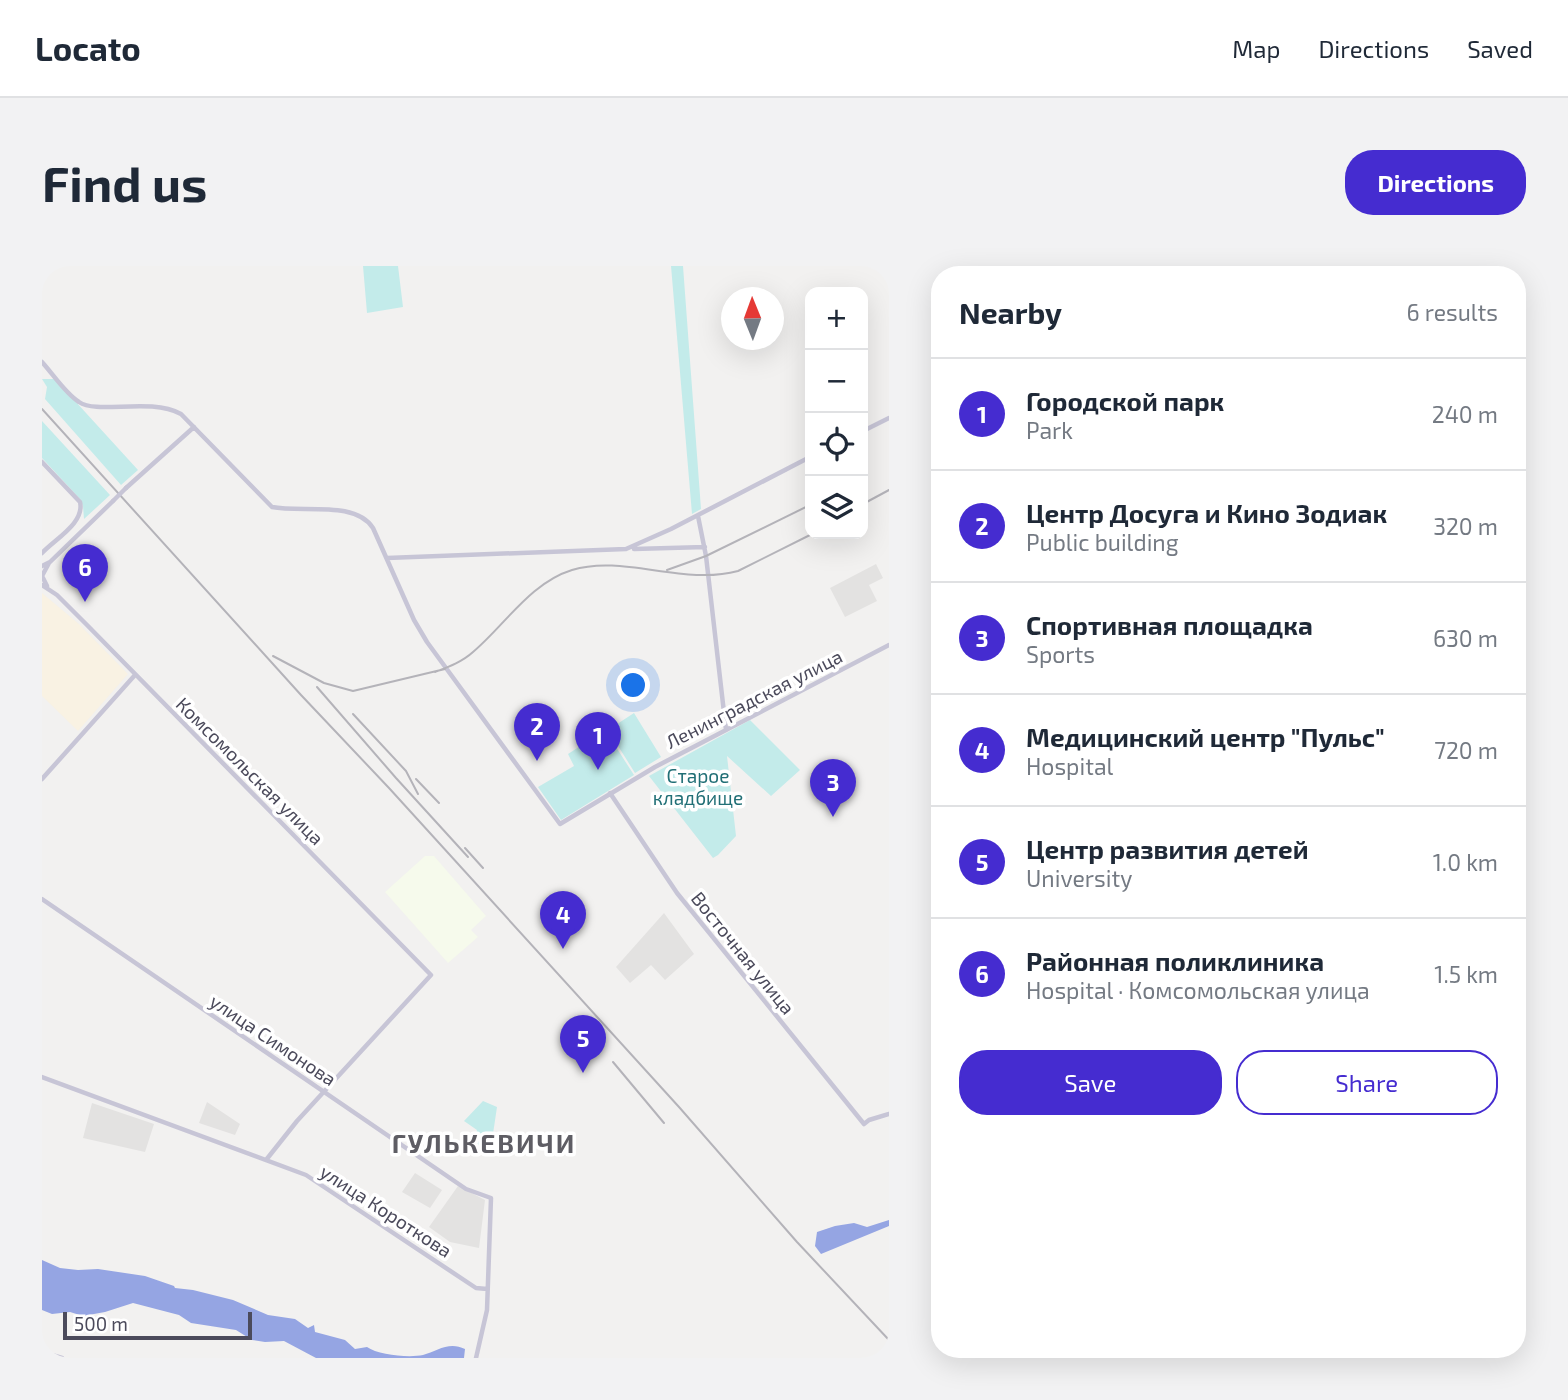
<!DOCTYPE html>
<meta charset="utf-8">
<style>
:root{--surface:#fff;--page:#f2f2f3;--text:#1f2937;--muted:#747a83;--line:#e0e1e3;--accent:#452cd0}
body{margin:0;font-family:"Exo 2",sans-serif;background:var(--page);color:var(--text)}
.controls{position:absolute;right:21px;top:21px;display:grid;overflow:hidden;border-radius:14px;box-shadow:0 7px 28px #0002}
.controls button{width:63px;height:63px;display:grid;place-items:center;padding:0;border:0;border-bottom:2px solid var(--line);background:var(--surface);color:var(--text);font:35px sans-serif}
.compass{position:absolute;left:679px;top:21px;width:63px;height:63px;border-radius:50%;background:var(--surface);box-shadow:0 7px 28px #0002;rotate:359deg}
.scale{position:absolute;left:21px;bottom:18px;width:189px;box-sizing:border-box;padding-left:7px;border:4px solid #4b4a5b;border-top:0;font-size:19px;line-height:24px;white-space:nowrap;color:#4b4a5b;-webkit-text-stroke:5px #fff;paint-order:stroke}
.you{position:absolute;left:592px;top:420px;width:24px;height:24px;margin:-18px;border:5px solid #fff;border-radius:50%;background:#1a73e8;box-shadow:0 0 0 10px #1a73e833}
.badge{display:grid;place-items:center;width:46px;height:46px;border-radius:50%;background:var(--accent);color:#fff;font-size:23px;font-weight:700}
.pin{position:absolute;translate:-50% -58px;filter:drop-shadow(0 2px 4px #0008)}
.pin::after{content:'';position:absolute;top:37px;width:24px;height:21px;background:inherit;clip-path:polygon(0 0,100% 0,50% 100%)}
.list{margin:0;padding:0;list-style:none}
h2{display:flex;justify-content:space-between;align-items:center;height:91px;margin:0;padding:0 28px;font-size:30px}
h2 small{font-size:23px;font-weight:400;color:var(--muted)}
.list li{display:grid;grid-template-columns:46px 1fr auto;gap:21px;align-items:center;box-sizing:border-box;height:112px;padding:0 28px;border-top:2px solid var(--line)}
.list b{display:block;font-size:26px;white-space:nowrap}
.list p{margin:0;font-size:23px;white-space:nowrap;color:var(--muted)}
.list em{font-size:23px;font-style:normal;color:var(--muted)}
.actions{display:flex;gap:14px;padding:21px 28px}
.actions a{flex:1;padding:16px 0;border:2px solid var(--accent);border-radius:28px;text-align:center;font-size:24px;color:var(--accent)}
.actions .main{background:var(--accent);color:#fff}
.icon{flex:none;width:38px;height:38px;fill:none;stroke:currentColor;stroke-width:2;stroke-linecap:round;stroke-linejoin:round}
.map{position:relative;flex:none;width:847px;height:1092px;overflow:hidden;border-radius:28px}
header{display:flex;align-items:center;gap:42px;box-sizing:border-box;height:98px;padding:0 35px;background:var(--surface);border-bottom:2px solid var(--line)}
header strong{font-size:33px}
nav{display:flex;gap:38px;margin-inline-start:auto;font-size:24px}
.intro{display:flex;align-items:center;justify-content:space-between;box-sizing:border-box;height:168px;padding:0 42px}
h1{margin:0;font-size:49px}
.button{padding:18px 32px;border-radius:28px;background:var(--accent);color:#fff;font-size:24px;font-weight:700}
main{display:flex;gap:42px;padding:0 42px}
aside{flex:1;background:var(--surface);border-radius:28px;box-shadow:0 7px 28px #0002}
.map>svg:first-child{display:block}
.commercial{fill:#f6faec}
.education{fill:#e3e2e1}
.medical{fill:#f9f2e3}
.green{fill:#c3ebea}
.water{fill:#95a5e3}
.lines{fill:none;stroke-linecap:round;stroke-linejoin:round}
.secondary{stroke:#c7c5d6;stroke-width:4.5}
.rail{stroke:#b4b3b9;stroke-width:2}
.secondary-bridge{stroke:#c7c5d6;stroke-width:4.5}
.labels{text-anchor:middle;stroke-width:7;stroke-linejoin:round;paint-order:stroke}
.street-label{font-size:19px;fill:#4b4a5b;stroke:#fff}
.park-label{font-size:19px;fill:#216f76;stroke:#fff}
.district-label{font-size:26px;font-weight:bold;letter-spacing:2px;fill:#5e5d64;stroke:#fff}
</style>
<header>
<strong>Locato</strong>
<nav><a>Map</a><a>Directions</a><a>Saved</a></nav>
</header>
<div class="intro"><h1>Find us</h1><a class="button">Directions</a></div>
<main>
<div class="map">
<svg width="847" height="1092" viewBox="0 0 847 1092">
<rect width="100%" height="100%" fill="#f2f1f0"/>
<path class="commercial" d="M383,590H392L444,650L429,664L436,671L406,697L343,626Z"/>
<path class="education" d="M834,298L841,312L827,319L835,335L803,351L788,322Z
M622,647L652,688L623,714L609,699L588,717L574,701Z
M165,836L198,858L193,869L157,857Z
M50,837L112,858L103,886L41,872Z
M373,907L400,924L388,942L360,926Z
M416,920L443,934L437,982L408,976L387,961Z"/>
<path class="medical" d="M0,327L37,358L86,408L36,465L0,430Z"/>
<path class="green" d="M321,0H356L361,41L325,47Z
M629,0H641L659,243L650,248Z
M0,113H13L96,204L79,219L3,133L5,121Z
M0,155L68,229L42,253L41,240L38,233L0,192Z
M592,447L619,491L593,507L566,464Z
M708,454L758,504L729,530L685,490L694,570L676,589L671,592L607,510Z
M563,464L592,509L519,554L496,521L532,500L526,488Z
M441,835L455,841L448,888L432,878L435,864L422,855Z"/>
<path class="water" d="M847,954V960L779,988L773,980L775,966L793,960L812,957L825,961Z
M0,994L18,1002L36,1004L56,1003L103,1010L132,1020L133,1022L151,1024L191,1034L226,1049L253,1053L266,1062L272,1059L273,1066L303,1074L313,1083L325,1081C336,1089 367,1092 381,1089C395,1085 407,1075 423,1083L422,1092H274L242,1075L223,1076L210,1074L194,1064L149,1057L137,1049L91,1037L63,1046L41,1050L28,1046L10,1048L0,1044Z"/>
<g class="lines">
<path class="secondary" d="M0,96C11,108 23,127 37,136C56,149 107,131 139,148L230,241C260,247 313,234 331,262L372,354L385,376L518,558L613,501L847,379
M821,165L847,152
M0,196L38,236C43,257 13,273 0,287
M84,222L152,161
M656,250L664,290L684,464
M592,283L663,281
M345,292L584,283L629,263L768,191
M0,300L8,296L71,235
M0,319L15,329L45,359L389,709L255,855L224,894
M5,320L0,310L7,297
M0,513L93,409
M568,527L635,627L822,858L827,854L847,848
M0,633L424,923L449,932L445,1044L434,1092
M0,811L264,909L434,1022L445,1023
M0,1086L20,1092"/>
<path class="rail" d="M0,143L259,429L347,522L637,841L755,976L847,1074
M821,238L847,224
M625,304L664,290L768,239
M231,390L282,417L311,425L403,403
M393,406C406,401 420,396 431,386C463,359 488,317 530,304C581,288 641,320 696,305L770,268
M275,421L354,512L426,591
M311,448L364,505L376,528
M374,513L397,537
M423,582L441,602
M571,796L622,857"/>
<path class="secondary-bridge" d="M71,235L84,222"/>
</g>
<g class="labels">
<g class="street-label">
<text transform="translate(712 433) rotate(-27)" y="7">Ленинградская улица</text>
<text transform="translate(208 505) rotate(45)" y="7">Комсомольская улица</text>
<text transform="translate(701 687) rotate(51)" y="7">Восточная улица</text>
<text transform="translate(231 774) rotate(34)" y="7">улица Симонова</text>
<text transform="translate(344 945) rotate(33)" y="7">улица Короткова</text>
</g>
<g class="park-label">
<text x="656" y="517">Старое<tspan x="656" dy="22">кладбище</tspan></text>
</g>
<g class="district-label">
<text x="442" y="887">ГУЛЬКЕВИЧИ</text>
</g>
</g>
</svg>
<div class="controls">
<button>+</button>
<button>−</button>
<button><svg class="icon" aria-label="locate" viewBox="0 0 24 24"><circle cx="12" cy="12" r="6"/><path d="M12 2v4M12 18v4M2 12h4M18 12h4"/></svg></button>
<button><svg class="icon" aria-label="layers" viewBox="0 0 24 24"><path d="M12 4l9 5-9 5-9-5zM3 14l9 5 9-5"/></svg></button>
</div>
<svg class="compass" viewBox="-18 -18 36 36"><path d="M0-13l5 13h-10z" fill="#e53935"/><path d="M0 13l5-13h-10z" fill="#747a83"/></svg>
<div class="scale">500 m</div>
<div class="you"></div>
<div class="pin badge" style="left:556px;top:504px">1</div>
<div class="pin badge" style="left:495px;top:495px">2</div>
<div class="pin badge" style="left:791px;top:551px">3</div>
<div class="pin badge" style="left:521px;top:683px">4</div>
<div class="pin badge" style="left:541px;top:807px">5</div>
<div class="pin badge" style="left:43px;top:336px">6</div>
</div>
<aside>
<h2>Nearby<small>6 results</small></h2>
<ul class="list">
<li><span class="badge">1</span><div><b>Городской парк</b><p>Park</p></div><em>240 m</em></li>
<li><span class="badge">2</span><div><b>Центр Досуга и Кино Зодиак</b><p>Public building</p></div><em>320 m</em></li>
<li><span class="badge">3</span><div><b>Спортивная площадка</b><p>Sports</p></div><em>630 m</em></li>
<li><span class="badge">4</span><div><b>Медицинский центр &quot;Пульс&quot;</b><p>Hospital</p></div><em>720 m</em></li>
<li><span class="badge">5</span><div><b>Центр развития детей</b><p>University</p></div><em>1.0 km</em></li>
<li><span class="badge">6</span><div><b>Районная поликлиника</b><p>Hospital · Комсомольская улица</p></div><em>1.5 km</em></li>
</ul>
<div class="actions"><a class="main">Save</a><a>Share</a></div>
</aside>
</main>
